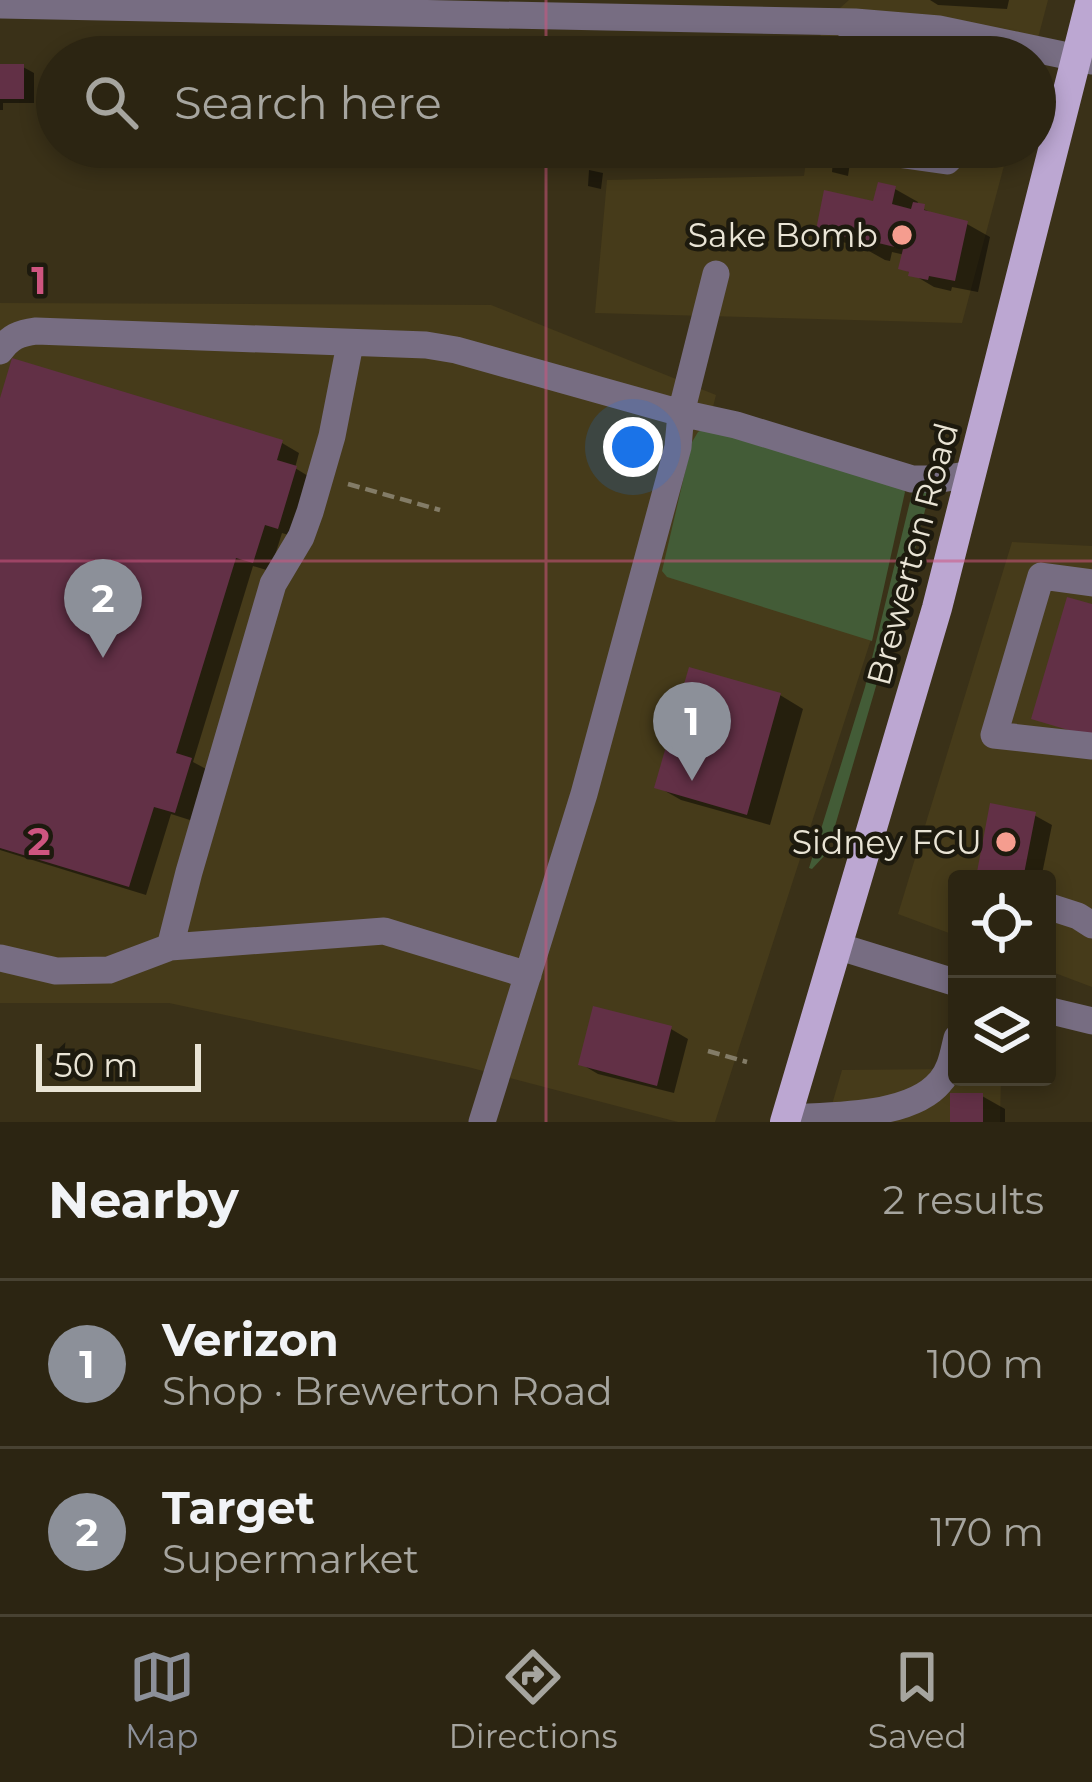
<!DOCTYPE html>
<meta charset="utf-8">
<style>
:root{--surface:#2c2512;--page:#383120;--text:#f1f3f6;--muted:#a6a59f;--line:#484232;--accent:#8c9099}
body{margin:0;font-family:Montserrat,sans-serif;background:var(--page);color:var(--text)}
.controls{position:absolute;right:36px;bottom:36px;display:grid;overflow:hidden;border-radius:12px;box-shadow:0 6px 18px #0003}
.controls button{width:108px;height:108px;display:grid;place-items:center;padding:0;border:0;border-bottom:3px solid var(--line);background:var(--surface);color:var(--text);font:60px sans-serif}
.scale{position:absolute;left:36px;bottom:30px;width:165px;box-sizing:border-box;padding-left:12px;border:6px solid #e9e4d5;border-top:0;font-size:33px;line-height:42px;white-space:nowrap;color:#e9e4d5;-webkit-text-stroke:9px #1d1a0e;paint-order:stroke}
.you{position:absolute;left:633px;top:447px;width:42px;height:42px;margin:-30px;border:9px solid #fff;border-radius:50%;background:#1a73e8;box-shadow:0 0 0 18px #1a73e833}
.badge{display:grid;place-items:center;width:78px;height:78px;border-radius:50%;background:var(--accent);color:#fff;font-size:39px;font-weight:700}
.pin{position:absolute;translate:-50% -99px;filter:drop-shadow(0 3px 6px #0008)}
.pin::after{content:'';position:absolute;top:63px;width:42px;height:36px;background:inherit;clip-path:polygon(0 0,100% 0,50% 100%)}
.list{margin:0;padding:0;list-style:none}
h2{display:flex;justify-content:space-between;align-items:center;height:156px;margin:0;padding:0 48px;font-size:51px}
h2 small{font-size:39px;font-weight:400;color:var(--muted)}
.list li{display:grid;grid-template-columns:78px 1fr auto;gap:36px;align-items:center;box-sizing:border-box;height:168px;padding:0 48px;border-top:3px solid var(--line)}
.list b{display:block;font-size:45px;white-space:nowrap}
.list p{margin:0;font-size:39px;white-space:nowrap;color:var(--muted)}
.list em{font-size:39px;font-style:normal;color:var(--muted)}
.icon{flex:none;width:66px;height:66px;fill:none;stroke:currentColor;stroke-width:2;stroke-linecap:round;stroke-linejoin:round}
.map{position:relative;flex:none;width:1092px;height:1122px;overflow:hidden}
.search{position:absolute;background:var(--surface);box-shadow:0 6px 18px #0003;left:36px;right:36px;top:36px;height:132px;display:flex;align-items:center;gap:30px;box-sizing:border-box;padding:0 42px;border-radius:66px;color:var(--muted);font-size:45px}
.sheet{height:492px;background:var(--surface)}
nav{display:flex;justify-content:space-around;align-items:center;box-sizing:border-box;height:168px;border-top:3px solid var(--line);background:var(--surface);font-size:33px;color:var(--muted)}
nav a{display:grid;justify-items:center;gap:6px}
nav .on{color:var(--accent)}
.map>svg:first-child{display:block}
.built{fill:#463b1a}
.green{fill:#435c37}
.shadow{fill:#0007}
.building{fill:#623046}
.lines{fill:none;stroke-linecap:round;stroke-linejoin:round}
.path{stroke:#837c67;stroke-width:4.5;stroke-dasharray:12 6;stroke-linecap:butt}
.minor{stroke:#776d82;stroke-width:27}
.major{stroke:#bca7d2;stroke-width:30}
.grid{fill:none;stroke:#ce5580;stroke-width:3;stroke-opacity:0.55}
.poi-dot{fill:#f59d8f;stroke:#1d1a0e;stroke-width:4.5}
.labels{text-anchor:middle;stroke-width:9;stroke-linejoin:round;paint-order:stroke}
.poi-label{font-size:33px;fill:#e9e4d5;stroke:#1d1a0e;text-anchor:end}
.street-label{font-size:33px;fill:#e9e4d5;stroke:#1d1a0e}
.grid-label{font-size:39px;text-anchor:middle;font-weight:bold;fill:#ce5580;stroke:#1d1a0e;stroke-width:9;stroke-linejoin:round;paint-order:stroke}
</style>
<div class="map">
<svg width="1092" height="1122" viewBox="0 0 1092 1122">
<rect width="100%" height="100%" fill="#3a3118"/>
<path class="built" d="M849,0H1048L1033,57H818L822,24Z
M808,147H1009L962,323L595,313L607,180L804,176Z
M0,303L491,305L716,395L671,573L874,630L715,1122H678L468,1067L169,1003H0Z
M1012,542L1092,546V987L1047,970V879H957V936L898,914Z
M957,1069V1077H1001L1000,1122H827L842,1070Z"/>
<path class="green" d="M705,428L903,487L905,492L872,641L667,577L662,571L692,442L698,432Z
M913,489L930,491L906,584L830,843L825,855L812,869L809,868L865,687Z"/>
<path class="shadow" d="M930,0H1009L1007,9L938,5Z
M0,67H23L34,73V103H3V110H0Z
M833,159L850,163L848,176L832,172Z
M589,170L603,173L601,189L588,186Z
M895,189L918,202L917,206L943,218L967,224L990,237L978,292L952,287L951,291L934,287L902,268L905,255L892,252L890,261L885,260L860,246L842,242L819,229L876,205Z
M14,362L282,443L299,453L295,468L313,479L295,537L282,533L270,571L253,566L193,762L208,770L193,821L171,814L146,895L0,850V409Z
M780,695L803,709L770,825L681,800L658,787Z
M1034,815L1052,825L1041,879H996L980,870Z
M595,1009L671,1029L688,1039L674,1093L598,1074L581,1064Z
M982,1096L1005,1109V1122H954Z"/>
<path class="building" d="M0,64H24V99H0Z
M878,182L896,186L892,204L911,209L913,202L925,204L924,210L968,221L955,281L929,276L928,280L908,276L909,272L898,269L903,249L870,241L867,251L858,248L860,240L816,230L824,190L873,201Z
M12,358L283,440L277,460L297,466L278,529L265,525L253,563L236,558L176,753L192,758L175,813L154,807L129,887L0,848V398Z
M1067,597L1092,604V737L1031,719Z
M689,667L781,693L747,815L654,788Z
M990,803L1036,812L1023,879L977,872Z
M593,1006L672,1026L657,1086L578,1065Z
M950,1093H983V1122H950Z"/>
<g class="lines">
<path class="path" d="M348,484L440,510
M708,1051L747,1062"/>
<path class="minor" d="M0,5L855,22L939,29L1092,61
M848,57L855,22
M865,147L876,151L947,161L961,147
M0,351C10,337 19,333 36,331L426,345L456,350L681,413L736,425L912,479H941L972,474
M1092,583L1041,576L994,735L1092,746
M1047,906L1078,916L1092,925
M837,946L957,983
M170,947L189,872L273,584L301,537L310,512L332,436L350,344
M0,958L56,971L109,970L170,947L384,931L528,975
M1047,1010L1092,1021
M786,1118C830,1115 910,1118 940,1082C951,1070 953,1054 957,1038
M482,1122L584,794L678,447L681,413L716,274"/>
<path class="major" d="M785,1122L937,608L1091,0"/>
</g>
<path class="grid" d="M546,0V57M546,147V1122M0,561H1092"/>
<g class="poi-dot">
<circle cx="902" cy="235" r="12"/>
<circle cx="1006" cy="842" r="12"/>
</g>
<g class="labels">
<g class="poi-label">
<text x="878" y="247">Sake Bomb</text>
<text x="982" y="854">Sidney FCU</text>
</g>
<g class="street-label">
<text transform="translate(912 554) rotate(-75)" y="12">Brewerton Road</text>
</g>
</g>
<g class="grid-label">
<text x="39" y="294">1</text>
<text x="39" y="855">2</text>
</g>
</svg>
<div class="controls">
<button><svg class="icon" aria-label="locate" viewBox="0 0 24 24"><circle cx="12" cy="12" r="6"/><path d="M12 2v4M12 18v4M2 12h4M18 12h4"/></svg></button>
<button><svg class="icon" aria-label="layers" viewBox="0 0 24 24"><path d="M12 4l9 5-9 5-9-5zM3 14l9 5 9-5"/></svg></button>
</div>
<div class="scale">50 m</div>
<div class="you"></div>
<div class="pin badge" style="left:692px;top:781px">1</div>
<div class="pin badge" style="left:103px;top:658px">2</div>
<div class="search"><svg class="icon" aria-label="search" viewBox="0 0 24 24"><circle cx="10" cy="10" r="6"/><path d="M15 15l6 6"/></svg>Search here</div>
</div>
<section class="sheet">
<h2>Nearby<small>2 results</small></h2>
<ul class="list">
<li><span class="badge">1</span><div><b>Verizon</b><p>Shop · Brewerton Road</p></div><em>100 m</em></li>
<li><span class="badge">2</span><div><b>Target</b><p>Supermarket</p></div><em>170 m</em></li>
</ul>
</section>
<nav>
<a class="on"><svg class="icon" aria-label="map" viewBox="0 0 24 24"><path d="M3 6l6-2 6 2 6-2v14l-6 2-6-2-6 2zM9 4v14M15 6v14"/></svg>Map</a>
<a><svg class="icon" aria-label="directions" viewBox="0 0 24 24"><path d="M12 3l9 9-9 9-9-9zM9 14v-3h6M13 9l2 2-2 2"/></svg>Directions</a>
<a><svg class="icon" aria-label="saved" viewBox="0 0 24 24"><path d="M7 4h10v16l-5-4-5 4z"/></svg>Saved</a>
</nav>
